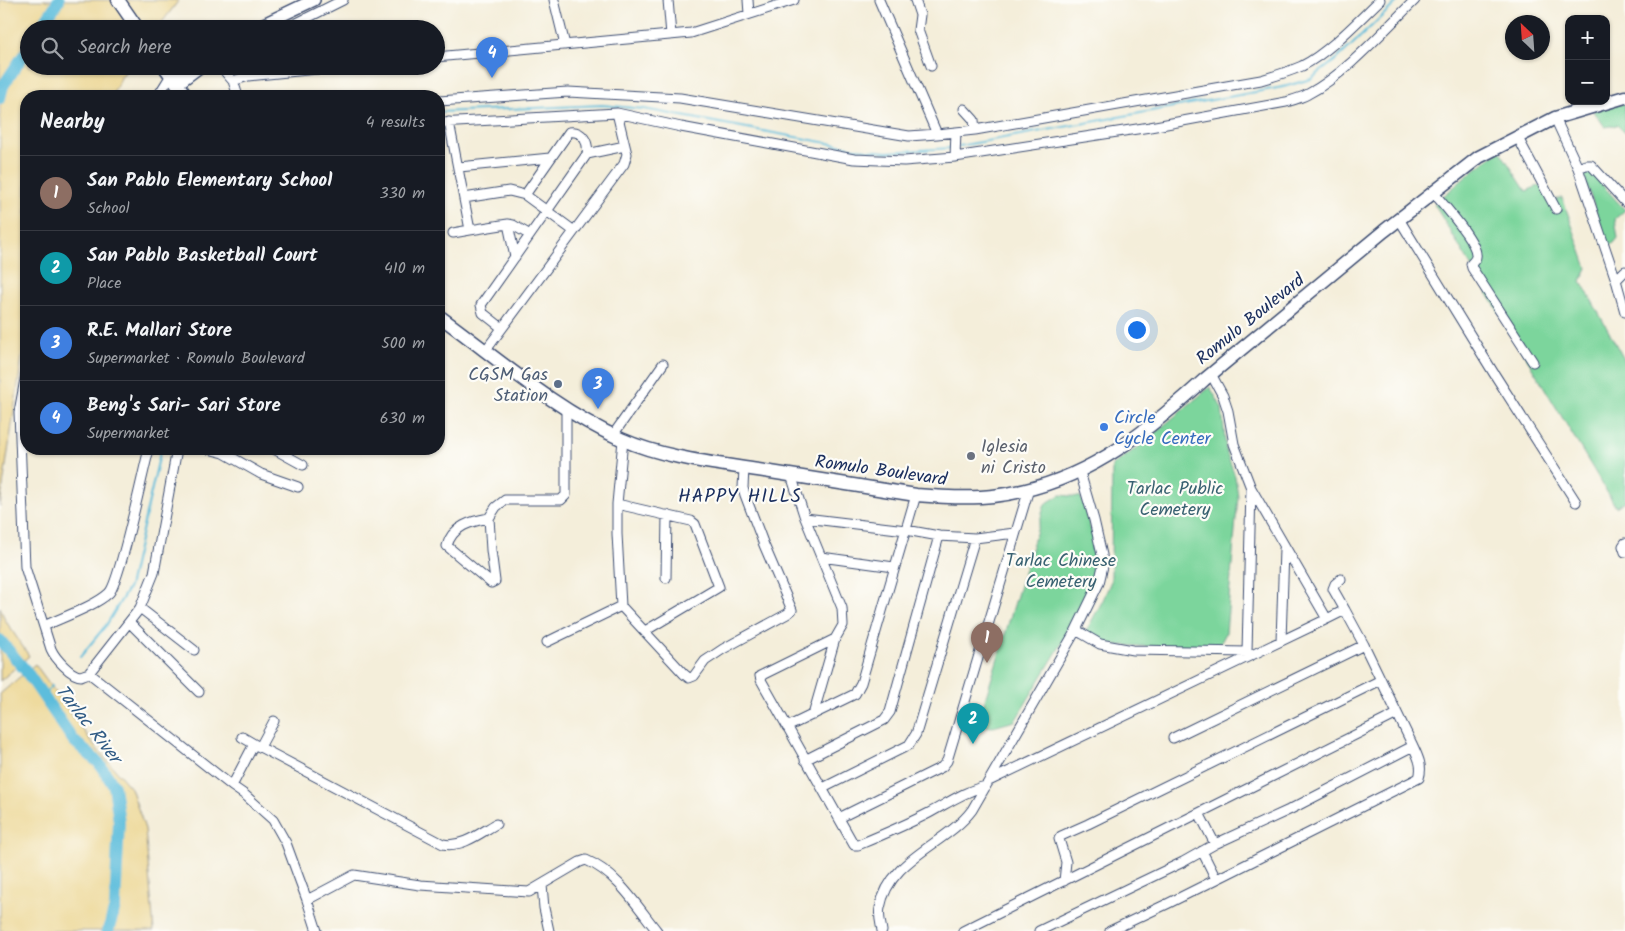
<!DOCTYPE html>
<meta charset="utf-8">
<style>
:root{--surface:#171b24;--page:#242831;--text:#f1f3f6;--muted:#9ea1a6;--line:#363941;--accent:#d1495b}
body{margin:0;font-family:Kalam,sans-serif;background:var(--page);color:var(--text)}
.controls{position:absolute;right:15px;top:15px;display:grid;overflow:hidden;border-radius:10px;box-shadow:0 1px 4px #0004}
.controls button{width:45px;height:45px;display:grid;place-items:center;padding:0;border:0;border-bottom:1px solid var(--line);background:var(--surface);color:var(--text);font:25px sans-serif}
.compass{position:absolute;left:1505px;top:15px;width:45px;height:45px;border-radius:50%;background:var(--surface);box-shadow:0 1px 4px #0004;rotate:335deg}
.you{position:absolute;left:1136px;top:329px;width:18px;height:18px;margin:-12px;border:4px solid #fff;border-radius:50%;background:#1a73e8;box-shadow:0 0 0 8px #1a73e833}
.badge{display:grid;place-items:center;width:32px;height:32px;border-radius:50%;background:var(--accent);color:#fff;font-size:16px;font-weight:700}
.pin{position:absolute;translate:-50% -41px;filter:drop-shadow(0 1px 2px #0008)}
.pin::after{content:'';position:absolute;top:26px;width:18px;height:15px;background:inherit;clip-path:polygon(0 0,100% 0,50% 100%)}
.list{margin:0;padding:0;list-style:none}
h2{display:flex;justify-content:space-between;align-items:center;height:65px;margin:0;padding:0 20px;font-size:21px}
h2 small{font-size:16px;font-weight:400;color:var(--muted)}
.list li{display:grid;grid-template-columns:32px 1fr auto;gap:15px;align-items:center;box-sizing:border-box;height:75px;padding:0 20px;border-top:1px solid var(--line)}
.list b{display:block;font-size:19px;white-space:nowrap}
.list p{margin:0;font-size:16px;white-space:nowrap;color:var(--muted)}
.list em{font-size:16px;font-style:normal;color:var(--muted)}
.icon{flex:none;width:28px;height:28px;fill:none;stroke:currentColor;stroke-width:2;stroke-linecap:round;stroke-linejoin:round}
.map{position:relative;flex:none;width:1625px;height:931px;overflow:hidden}
.search{position:absolute;background:var(--surface);box-shadow:0 1px 4px #0004;left:20px;top:20px;width:425px;height:55px;display:flex;align-items:center;gap:12px;box-sizing:border-box;padding:0 18px;border-radius:28px;color:var(--muted);font-size:19px}
.panel{position:absolute;background:var(--surface);box-shadow:0 1px 4px #0004;left:20px;top:90px;width:425px;height:365px;border-radius:20px}
.map>svg:first-child{display:block}
.green{fill:#7bd59c;stroke:#4b827d}
.sand{fill:#eeda9e;stroke:#84847e}
.lines{fill:none;stroke-linecap:round;stroke-linejoin:round}
.stream{stroke:#5dbddc;stroke-width:2}
.river{stroke:#5dbddc;stroke-width:12}
.minor-casing{stroke:#3c4c71;stroke-width:11}
.major-casing{stroke:#3c4c71;stroke-width:14}
.highway-casing{stroke:#3c4c71;stroke-width:15}
.minor{stroke:#fff;stroke-width:9}
.major{stroke:#fff;stroke-width:11}
.highway{stroke:#fff;stroke-width:12}
.service-dot{fill:#5c6f8a;stroke:#fdfcf7;stroke-width:2}
.shop-dot{fill:#3f7fe0;stroke:#fdfcf7;stroke-width:2}
.worship-dot{fill:#6b7280;stroke:#fdfcf7;stroke-width:2}
.labels{text-anchor:middle;stroke-width:4.5;stroke-linejoin:round;paint-order:stroke}
.street-label{font-size:18px;fill:#1b2f5e;stroke:#fdfcf7}
.service-label{font-size:18px;fill:#4e5e75;stroke:#fdfcf7;text-anchor:end}
.shop-label{font-size:18px;fill:#366cbe;stroke:#fdfcf7;text-anchor:start}
.worship-label{font-size:18px;fill:#5b616d;stroke:#fdfcf7;text-anchor:start}
.park-label{font-size:18px;fill:#386171;stroke:#fdfcf7}
.neighbourhood-label{font-size:19px;letter-spacing:1px;fill:#1b2f5e;stroke:#fdfcf7}
.water-label{font-size:19px;font-style:italic;fill:#2f5a84;stroke:#fdfcf7}
</style>
<div class="map">
<svg width="1625" height="931" viewBox="0 0 1625 931">
<rect width="100%" height="100%" fill="#fdfcf7"/>
<filter id="ink" filterUnits="userSpaceOnUse"><feTurbulence type="fractalNoise" baseFrequency=".02" numOctaves="2"/><feDisplacementMap in="SourceGraphic" scale="10" xChannelSelector="R" yChannelSelector="G"/><feConvolveMatrix kernelMatrix="1 2 1 2 8 2 1 2 1" color-interpolation-filters="sRGB"/></filter>
<filter id="wash" filterUnits="userSpaceOnUse"><feTurbulence type="fractalNoise" baseFrequency=".0096" numOctaves="4" result="noise"/><feDisplacementMap in="SourceGraphic" scale="20" xChannelSelector="R" yChannelSelector="G"/><feGaussianBlur stdDeviation="1.12" result="paint"/><feColorMatrix in="noise" values="0 0 0 0 0 0 0 0 0 0 0 0 0 0 0 0 0 1.4 0 .05"/><feComposite in="paint" operator="in"/></filter>
<g filter="url(#wash)">
<rect width="100%" height="100%" fill="#f4eeda"/>
<path class="green" d="M1625,103V133L1617,125L1605,127L1593,110Z
M1500,151L1526,191L1541,185L1549,203L1562,197L1587,268L1581,281L1625,361V501L1616,507L1434,204L1475,169Z
M1587,168L1625,210L1615,219L1618,238L1614,243L1608,246L1583,174Z
M1210,387L1222,408L1226,451L1235,476L1238,496L1226,633L1217,650L1098,644L1084,635L1103,600L1111,581L1112,466L1138,447Z
M1060,495L1081,497L1100,560L1088,600L1015,721L993,727L977,726L1045,504Z"/>
<path class="sand" d="M0,0H179L157,29H29V66H129L120,79L112,96H26V330L0,506Z
M0,607L5,620L29,656L0,681Z
M35,664L97,749L131,788L145,829L154,931H0V694Z"/>
<g class="lines">
<path class="stream" d="M439,112L602,105L644,109L866,150L888,152L951,148
M959,146L1283,87L1311,79L1337,59L1399,0
M80,657L107,624L129,587L161,449
M42,695L52,686"/>
<path class="river" d="M40,29L59,0
M0,98L3,86L29,47
M0,640L26,671L74,741L99,763L114,786L119,822L115,907L108,931"/>
</g>
</g>
<g filter="url(#ink)">
<g class="lines">
<defs>
<path id="minor" d="M554,0L565,45
M668,0L671,35
M748,0L749,14
M879,0L937,134
M915,0L920,15L918,30L931,66
M285,29L343,0
M436,57L691,33L794,0
M227,66L226,73L233,81L238,96
M233,81L248,76L347,66
M158,96L171,75
M439,101L568,92L680,98L909,136L937,134L975,130L1261,80C1275,76 1288,72 1302,66C1329,52 1357,22 1380,0
M964,109L974,120L975,130
M1555,118L1578,168L1616,280L1625,312
M449,122L470,230L508,224L513,225L530,235
M439,123L617,113L681,127L854,159L904,161L955,157L1150,127L1286,102C1293,100 1301,98 1308,94C1346,74 1384,30 1415,0
M1517,136L1556,209
M587,154L625,146
M955,157L956,132
M459,167L550,158
M1578,168L1586,165H1591L1625,202
M1433,192C1443,204 1476,241 1476,254C1477,258 1474,261 1471,264L1472,268L1533,362
M464,198L509,191L525,195L574,231
M1399,219L1493,372L1576,502
M508,224L515,257
M453,233L470,230
M1616,280L1625,271
M502,328L483,313L481,305L587,154C589,143 583,130 569,132L525,195
M486,350L624,164L627,154L617,113
M26,374L19,412L25,567L51,649C55,658 71,676 81,676C83,675 86,674 89,673L140,608L154,573L177,449
M1211,374L1223,396L1228,411L1234,444L1251,488L1247,652L1248,656
M613,435L663,364
M623,440L617,504V534L621,606L684,674L689,678L694,676L705,661L723,649L787,614L792,610L764,545L745,495L743,488L744,468
M208,449L224,453L261,474L298,487
M274,449L303,465
M791,475L805,518L842,608L843,625L835,639L813,715
M617,504L691,521L695,524L719,587L645,631
M489,518C472,521 452,526 447,546L491,583L495,581L491,550L489,518L496,507L505,500H561L566,495V409
M805,518L906,530L939,536L975,538L1015,533
M1625,543L1623,546L1625,552
M821,557L894,567
M666,578L667,515
M1341,579L1335,584L1333,589L1345,610
M140,608L194,650
M129,622L199,692
M44,626C63,617 95,606 109,593C120,582 143,471 149,449
M1076,630L1100,644L1133,650L1247,652
M835,639L760,676L761,680L854,845H858C882,835 906,825 929,813C948,803 965,791 986,786
M1281,641L1284,549
M547,642L621,606
M89,673L232,786L245,795L273,820L286,843L307,900L317,931
M787,727L855,694L861,683L916,495
M242,737L254,744
M1173,738L1364,645
M260,747L274,721
M805,760L884,720L890,712L939,536
M989,781L1327,619L1251,488
M232,786L254,744L443,844C462,848 480,833 496,824
M823,788L909,745L916,734L975,538
M1199,813L1215,844
M839,818L942,767L947,761L1029,489
M1202,851L1216,879
M1064,881L1066,862L1059,839L1061,836L1088,824L1381,680
M542,885L544,908L549,931
M307,900L354,875L420,885L529,892L580,862L586,860C617,873 637,906 657,931
M882,931C881,924 878,915 880,908C889,858 946,845 972,810L1076,630L1099,583L1103,566L1102,555L1094,520L1080,472
M963,931L1397,714
M1039,931L1183,862L1215,844L1289,810L1413,746L1364,645L1345,610L1327,619
M1110,931L1169,903L1419,778C1423,766 1418,757 1413,746"/>
<path id="major" d="M253,29L314,0
M171,75L185,66
M177,84L201,66"/>
<path id="highway" d="M118,0L138,29
M164,66L186,96
M439,316C497,358 556,410 621,439C664,458 713,463 758,470C811,478 863,487 916,495C941,497 968,499 993,496C1080,486 1141,437 1204,380L1384,231L1479,157L1555,118L1625,97"/>
</defs>
<use href="#minor" class="minor-casing"/>
<use href="#major" class="major-casing"/>
<use href="#highway" class="highway-casing"/>
<use href="#minor" class="minor"/>
<use href="#major" class="major"/>
<use href="#highway" class="highway"/>
</g>
</g>
<circle class="service-dot" cx="558" cy="384" r="5"/>
<circle class="shop-dot" cx="1104" cy="427" r="5"/>
<circle class="worship-dot" cx="971" cy="456" r="5"/>
<g class="labels">
<g class="street-label">
<text transform="translate(1250 319) rotate(-39)" y="6">Romulo Boulevard</text>
<text transform="translate(881 470) rotate(8)" y="6">Romulo Boulevard</text>
</g>
<g class="service-label">
<text x="548" y="380">CGSM Gas<tspan x="548" dy="21">Station</tspan></text>
</g>
<g class="shop-label">
<text x="1114" y="423">Circle<tspan x="1114" dy="21">Cycle Center</tspan></text>
</g>
<g class="worship-label">
<text x="981" y="452">Iglesia<tspan x="981" dy="21">ni Cristo</tspan></text>
</g>
<g class="park-label">
<text x="1175" y="494">Tarlac Public<tspan x="1175" dy="21">Cemetery</tspan></text>
<text x="1061" y="566">Tarlac Chinese<tspan x="1061" dy="21">Cemetery</tspan></text>
</g>
<g class="neighbourhood-label">
<text x="740" y="502">HAPPY HILLS</text>
</g>
<g class="water-label">
<text transform="translate(89 723) rotate(52)" y="7">Tarlac River</text>
</g>
</g>
</svg>
<div class="controls">
<button>+</button>
<button>−</button>
</div>
<svg class="compass" viewBox="-18 -18 36 36"><path d="M0-13l5 13h-10z" fill="#e53935"/><path d="M0 13l5-13h-10z" fill="#9ea1a6"/></svg>
<div class="you"></div>
<div class="pin badge" style="left:987px;top:663px;background:#8d6e63">1</div>
<div class="pin badge" style="left:973px;top:744px;background:#0f9aa8">2</div>
<div class="pin badge" style="left:598px;top:409px;background:#3f7fe0">3</div>
<div class="pin badge" style="left:492px;top:78px;background:#3f7fe0">4</div>
<div class="search"><svg class="icon" aria-label="search" viewBox="0 0 24 24"><circle cx="10" cy="10" r="6"/><path d="M15 15l6 6"/></svg>Search here</div>
<section class="panel">
<h2>Nearby<small>4 results</small></h2>
<ul class="list">
<li><span class="badge" style="background:#8d6e63">1</span><div><b>San Pablo Elementary School</b><p>School</p></div><em>330 m</em></li>
<li><span class="badge" style="background:#0f9aa8">2</span><div><b>San Pablo Basketball Court</b><p>Place</p></div><em>410 m</em></li>
<li><span class="badge" style="background:#3f7fe0">3</span><div><b>R.E. Mallari Store</b><p>Supermarket · Romulo Boulevard</p></div><em>500 m</em></li>
<li><span class="badge" style="background:#3f7fe0">4</span><div><b>Beng's Sari- Sari Store</b><p>Supermarket</p></div><em>630 m</em></li>
</ul>
</section>
</div>
